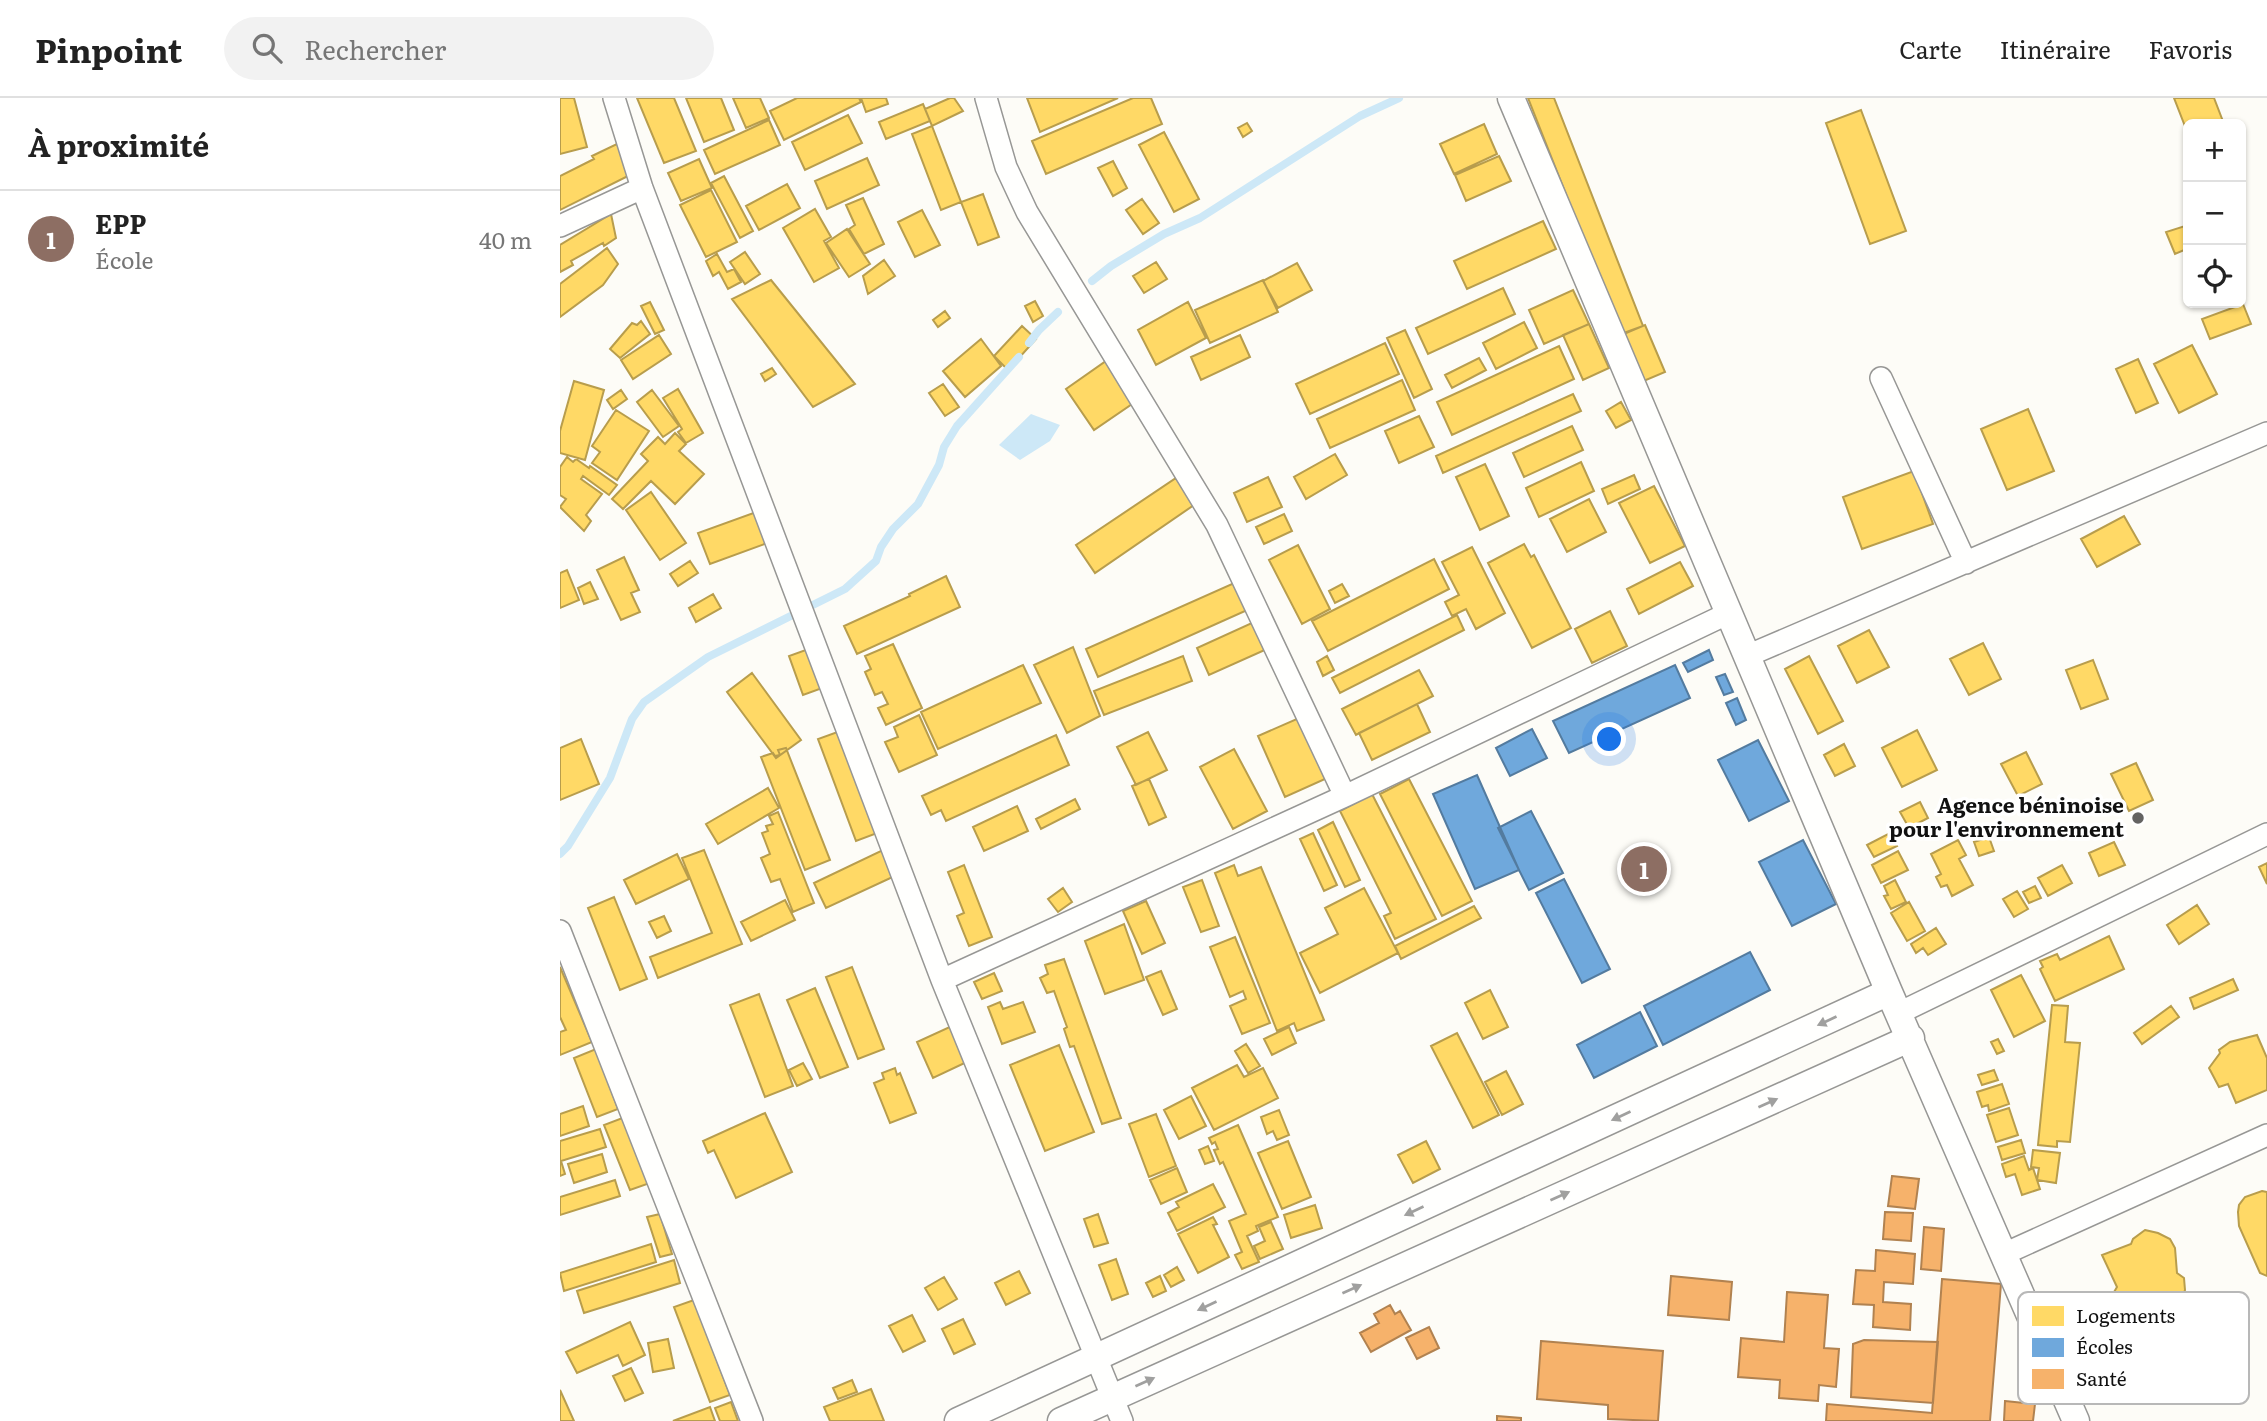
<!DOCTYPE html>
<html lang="fr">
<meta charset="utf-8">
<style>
:root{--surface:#fff;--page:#f2f2f2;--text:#222;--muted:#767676;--line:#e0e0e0;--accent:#646362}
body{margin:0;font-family:Literata,serif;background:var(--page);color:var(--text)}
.controls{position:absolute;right:21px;top:21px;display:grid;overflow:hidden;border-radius:10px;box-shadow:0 2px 5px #0004}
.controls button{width:63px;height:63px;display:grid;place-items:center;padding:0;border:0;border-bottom:2px solid var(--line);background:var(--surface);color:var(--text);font:35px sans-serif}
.you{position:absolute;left:1050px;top:642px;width:24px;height:24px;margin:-18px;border:5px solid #fff;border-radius:50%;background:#1a73e8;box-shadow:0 0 0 10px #1a73e833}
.badge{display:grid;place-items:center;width:46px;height:46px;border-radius:50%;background:var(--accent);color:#fff;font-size:23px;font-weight:700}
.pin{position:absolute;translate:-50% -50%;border:4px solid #fff;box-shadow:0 2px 7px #0006}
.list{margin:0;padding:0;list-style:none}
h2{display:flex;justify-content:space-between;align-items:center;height:91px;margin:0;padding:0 28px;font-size:30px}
h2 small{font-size:23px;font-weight:400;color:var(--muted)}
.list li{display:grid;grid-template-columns:46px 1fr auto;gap:21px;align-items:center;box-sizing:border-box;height:98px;padding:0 28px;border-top:2px solid var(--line)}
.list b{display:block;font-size:26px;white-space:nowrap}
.list p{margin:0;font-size:23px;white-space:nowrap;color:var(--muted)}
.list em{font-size:23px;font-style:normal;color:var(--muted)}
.icon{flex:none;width:38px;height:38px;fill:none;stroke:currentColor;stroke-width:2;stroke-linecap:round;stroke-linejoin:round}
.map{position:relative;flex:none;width:1707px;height:1323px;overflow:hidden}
header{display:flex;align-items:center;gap:42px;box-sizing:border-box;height:98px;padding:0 35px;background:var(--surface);border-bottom:2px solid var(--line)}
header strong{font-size:33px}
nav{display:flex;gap:38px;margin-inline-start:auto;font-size:24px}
.search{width:490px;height:63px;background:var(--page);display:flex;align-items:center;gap:18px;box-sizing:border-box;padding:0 24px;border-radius:38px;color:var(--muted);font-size:26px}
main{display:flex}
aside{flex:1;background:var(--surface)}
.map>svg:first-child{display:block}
.water{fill:#cde8f7}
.homes{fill:#ffd966;stroke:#b89d4c;stroke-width:2}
.schools{fill:#6fa8dc;stroke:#537b9f;stroke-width:2}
.health{fill:#f6b26b;stroke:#b18250;stroke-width:2}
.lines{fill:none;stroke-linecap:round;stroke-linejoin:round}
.stream{stroke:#cde8f7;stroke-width:8}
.minor-casing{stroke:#979795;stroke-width:24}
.tertiary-casing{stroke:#979795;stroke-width:29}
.minor{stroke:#fffffe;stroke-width:21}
.tertiary{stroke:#fffffe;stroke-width:26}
.oneway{fill:#a0a09f}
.poi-dot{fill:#646362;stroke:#fff;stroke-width:2.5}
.labels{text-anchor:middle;stroke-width:7;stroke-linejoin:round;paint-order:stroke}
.poi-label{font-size:21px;font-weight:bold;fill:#111;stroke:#fff;text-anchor:end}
.key{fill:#fff;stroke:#b8b8b8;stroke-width:2}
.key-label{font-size:19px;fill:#111}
</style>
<header>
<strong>Pinpoint</strong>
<div class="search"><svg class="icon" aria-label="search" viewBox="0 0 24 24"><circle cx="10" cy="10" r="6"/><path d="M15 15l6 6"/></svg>Rechercher</div>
<nav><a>Carte</a><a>Itinéraire</a><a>Favoris</a></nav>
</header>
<main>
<aside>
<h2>À proximité<small></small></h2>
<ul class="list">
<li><span class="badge" style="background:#8d6e63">1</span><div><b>EPP</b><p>École</p></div><em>40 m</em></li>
</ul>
</aside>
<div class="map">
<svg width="1707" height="1323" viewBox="0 0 1707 1323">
<rect width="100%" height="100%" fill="#fdfcf7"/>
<path class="water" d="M471,316L500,327L490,343L460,362L439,347Z"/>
<path class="homes" d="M0,0H14L27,49L0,56Z
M77,0H114L136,53L104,65Z
M126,0H161L174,32L144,44Z
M173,0H200L209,20L186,30Z
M237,0H299L301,4L224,42L210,13Z
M301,0H326L328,6L306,14Z
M390,0H394L403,13L372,28L365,11Z
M467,0H558L480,34Z
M573,0H591L602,26L486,76L472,43Z
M968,0H994L1083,228L1061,236Z
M1614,0H1654L1664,26H1628V36Z
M363,6L370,23L326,41L319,24Z
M1301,12L1346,133L1310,146L1266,25Z
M288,17L302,45L245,72L232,44Z
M209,22L220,47L155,76L144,52Z
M687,25L692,33L683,39L678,30Z
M924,26L937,56L894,76L880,46Z
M372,28L401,104L381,112L352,36Z
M604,34L639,101L614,114L579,47Z
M61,44L76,74L0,112V78L34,61L32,58Z
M939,58L951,83L906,103L895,77Z
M307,60L319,87L267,111L255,83Z
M139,61L152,90L121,103L108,75Z
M553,63L567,90L553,98L538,70Z
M164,78L193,133L180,140L151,85Z
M227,86L240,110L199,132L186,108Z
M151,92L177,144L146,159L120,107Z
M423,96L439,139L418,147L401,104Z
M303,100L324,146L304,156L289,131L295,127L286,107Z
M582,101L599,125L583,136L566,112Z
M255,111L271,139L264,143L279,170L254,184L223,130Z
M362,112L380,147L355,159L338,124Z
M51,116L56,140L44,148L43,145L11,163L13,167L0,174V147Z
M983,123L996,151L907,191L894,163Z
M1628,127V162L1624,152L1615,156L1606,134Z
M287,131L310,166L289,179L266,145Z
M47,150L58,166L43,187L0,219V186Z
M185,154L200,176L185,186L170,164Z
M157,156L167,174L174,171L181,184L168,191L159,174L153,178L146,163Z
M324,162L335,178L308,196L303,178Z
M596,164L607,181L584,195L573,178Z
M737,165L752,192L718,210L703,183Z
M211,182L295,286L253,309L172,201Z
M703,182L718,214L650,245L635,212Z
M943,190L955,216L868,256L856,230Z
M1013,192L1029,226L984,246L969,212Z
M475,203L483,218L473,224L465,208Z
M90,204L104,232L95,236L81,208Z
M628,204L646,240L596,267L578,232Z
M1683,206L1691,226L1650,241L1642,221Z
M385,213L390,220L378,229L373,222Z
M81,223L90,236L60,260L50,251L72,225L77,227Z
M964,224L977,250L936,271L923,245Z
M1029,226L1049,270L1023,282L1003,237Z
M1085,227L1105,274L1079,285L1059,238Z
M462,228L476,241L448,272L434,258Z
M845,232L872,291L854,300L827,240Z
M99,237L111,256L73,281L61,262Z
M680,237L690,259L641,282L631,259Z
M421,241L441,268L405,299L383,273Z
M825,245L839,276L750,316L736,286Z
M1632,247L1657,296L1619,315L1594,266Z
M999,248L1014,281L892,337L877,304Z
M919,260L926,272L892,290L885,277Z
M1578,261L1598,305L1576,315L1556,271Z
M546,263L575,304L534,332L506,291Z
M212,270L216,276L205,283L201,276Z
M842,282L855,312L770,350L757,321Z
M14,283L44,292L25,362L0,355V333Z
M383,286L399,309L385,318L369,295Z
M118,291L143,335L126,345L118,334L122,331L103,300Z
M61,292L67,301L53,311L47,302Z
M92,292L119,328L103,339L77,304Z
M1013,296L1021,313L883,375L876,358Z
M1061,304L1071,322L1056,330L1046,313Z
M1468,311L1494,373L1447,392L1421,331Z
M56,312L89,333L57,382L32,365L40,354L32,348Z
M859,318L874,349L839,365L825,333Z
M1012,328L1023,352L964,379L953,355Z
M115,335L126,346L119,353L144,376L115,406L91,383L63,411L52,401L88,363L81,356L98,339L105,346Z
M775,356L787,377L746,401L734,379Z
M7,359L13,364L16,361L29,370L30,368L57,387L49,397L23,378L21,381L42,396L26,417L31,423L24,433L0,409L6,401L0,397V369Z
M1021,364L1034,393L979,419L966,390Z
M925,366L949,418L920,432L896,379Z
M1354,373L1373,426L1302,451L1283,399Z
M1074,377L1080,391L1048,406L1042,391Z
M708,379L722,409L687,424L674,395Z
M616,380L634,407L535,475L516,447Z
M1094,388L1125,448L1090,465L1059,405Z
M91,394L126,445L100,462L66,412Z
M1029,401L1046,434L1007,454L990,421Z
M199,413L210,444L150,466L138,435Z
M724,416L732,433L704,446L696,429Z
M1564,418L1580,446L1537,469L1521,441Z
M964,446L971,459L974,457L1011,530L972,550L928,465Z
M738,447L770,511L742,526L709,462Z
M912,449L945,515L916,531L906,511L892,518L885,504L899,497L882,464Z
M64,459L79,492L71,495L80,514L61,522L37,472Z
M874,461L889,491L768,553L752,523Z
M130,463L138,475L118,488L110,476Z
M1120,464L1133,488L1079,516L1067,491Z
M7,472L19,502L0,510V475Z
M386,478L400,509L297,556L284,528L350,498L349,496Z
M681,482L694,509L538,579L526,551Z
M30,484L38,501L24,506L18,490Z
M782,486L789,498L775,505L769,493Z
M153,496L161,510L136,524L129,510Z
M1050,513L1067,548L1032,565L1015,531Z
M897,517L904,532L780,595L772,580Z
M694,524L707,551L649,577L637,550Z
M1309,532L1329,569L1297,585L1278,548Z
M1423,545L1441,581L1409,597L1390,561Z
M333,546L362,610L326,627L318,610L328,606L322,594L315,597L305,574L311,571L305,558Z
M254,549L268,588L243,597L229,558Z
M513,549L540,618L507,635L474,567Z
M623,558L632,583L544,617L534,593Z
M767,558L774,572L763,578L757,564Z
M1249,558L1283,623L1258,636L1225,571Z
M1533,562L1548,601L1521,611L1506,572Z
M463,567L481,605L378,651L361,614Z
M859,572L873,598L796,637L782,611Z
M192,575L241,642L216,660L167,594Z
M857,606L870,634L812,662L799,635Z
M359,617L377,657L339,674L325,644L338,639L334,629Z
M739,620L765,681L725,699L698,638Z
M283,632L320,734L296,743L258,641Z
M1357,632L1377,672L1342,689L1322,650Z
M588,634L607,672L576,687L557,649Z
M496,637L509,667L386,723L381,712L371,717L362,698Z
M21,641L39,686L0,702V650Z
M1284,646L1295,668L1275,678L1264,657Z
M226,650L270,762L245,772L201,659L213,655L215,658L220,657L218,652Z
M674,651L707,713L673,731L640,669Z
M1466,654L1482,686L1458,698L1441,666Z
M1576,665L1593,702L1569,713L1551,676Z
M589,681L606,719L589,727L572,688Z
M849,681L912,803L882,818L820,696Z
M208,690L219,710L158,746L146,726Z
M812,696L876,821L835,841L824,818L831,815L780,713Z
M515,701L520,711L481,731L476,721Z
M1360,704L1368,720L1349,730L1340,714Z
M457,708L468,733L424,753L413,729Z
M218,714L254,805L233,814L220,781L211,784L201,760L210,756L202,735L208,733L206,728L213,726L209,718Z
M773,724L800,782L785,789L758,732Z
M753,735L777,787L764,793L740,741Z
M1330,735L1337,748L1314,759L1307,747Z
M1429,739L1434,753L1419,758L1414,744Z
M1398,742L1406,757L1399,761L1413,787L1392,798L1387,787L1381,789L1376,779L1381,776L1371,756Z
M1554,744L1565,767L1539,778L1529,755Z
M325,751L337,777L266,810L254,785Z
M144,752L182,846L98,880L90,859L152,835L122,760Z
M1338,753L1348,772L1321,785L1312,767Z
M117,756L129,781L76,806L64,782Z
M1707,765V786L1699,769Z
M404,767L432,839L409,848L397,818L404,815L388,774Z
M674,767L678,778L701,769L764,922L737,933L734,925L717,933L655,775Z
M1502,767L1512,785L1488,798L1478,780Z
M642,782L659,828L641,834L623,789Z
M1335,782L1346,804L1331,811L1324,798L1328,797L1324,788Z
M1475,788L1481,800L1469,805L1463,794Z
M503,790L512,804L498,814L488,801Z
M804,790L838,855L760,895L740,855L778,836L765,810Z
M1457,793L1468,811L1454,819L1443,801Z
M54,799L87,881L60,892L28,810Z
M225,802L235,822L191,843L181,824Z
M586,803L605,845L582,856L563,813Z
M1349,804L1365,833L1347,843L1331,815Z
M1637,807L1649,826L1619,846L1607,827Z
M914,808L921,820L841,861L835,848Z
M104,818L111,833L97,840L89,824Z
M564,826L584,882L545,896L525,843Z
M1376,830L1386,846L1368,857L1363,850L1356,855L1351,846Z
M1549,838L1564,871L1495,903L1480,871L1483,869L1480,863L1497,856L1500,862Z
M675,839L710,925L682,936L670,908L686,901L683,893L670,899L650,849Z
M504,861L561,1020L542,1026L514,948L510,949L504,931L507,929L494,893L487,895L480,880L488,876L485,867Z
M0,869L32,944L0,957V934L6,932L0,919Z
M292,869L324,951L298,961L266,879Z
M601,873L617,911L603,917L586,879Z
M434,875L442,893L422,901L414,884Z
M1461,877L1485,923L1454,939L1431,892Z
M1673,881L1678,892L1634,911L1630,900Z
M255,890L288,969L260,980L227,902Z
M930,892L948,929L923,941L905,905Z
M199,896L233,988L205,999L170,907Z
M440,904L443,911L463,904L475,934L442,946L428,909Z
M1492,907L1508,908L1505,944L1520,945L1510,1044L1497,1043V1049L1478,1047Z
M1611,908L1619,919L1582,946L1574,935Z
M394,927L411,962L373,980L357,944Z
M729,929L736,945L712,957L704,941Z
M897,935L939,1017L913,1030L871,948Z
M1697,937L1707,960V992L1676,1005L1668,986L1659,989L1649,970L1660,955L1659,952L1670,944Z
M1438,941L1444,953L1437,956L1431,944Z
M686,946L700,968L688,975L675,953Z
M499,947L534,1034L485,1053L450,967Z
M36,951L58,1011L37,1019L14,960Z
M243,965L252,981L237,988L229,972Z
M677,967L684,979L703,970L718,1000L654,1032L632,990Z
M335,970L337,977L340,975L356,1015L330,1025L314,985L324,981L322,975Z
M1434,972L1438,982L1422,987L1418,977Z
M946,973L963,1006L942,1017L925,984Z
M1442,986L1449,1006L1429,1013L1428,1007L1422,1009L1417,994Z
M631,998L646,1028L619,1041L604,1012Z
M23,1008L29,1028L0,1038V1016Z
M1449,1010L1458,1037L1436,1044L1427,1017Z
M719,1012L729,1037L717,1042L713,1033L707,1036L701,1019Z
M205,1015L232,1074L176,1100L154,1052L148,1055L143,1043Z
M596,1016L616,1068L589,1079L569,1026Z
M65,1019L90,1085L70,1092L44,1027Z
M678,1027L718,1119L696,1128L698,1133L687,1138L699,1164L682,1171L675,1157L682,1154L669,1123L686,1116L663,1064L660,1066L654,1052L658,1051L655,1044L652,1046L649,1040Z
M40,1031L46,1049L1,1063L5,1076L0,1078V1043Z
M1461,1042L1465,1055L1442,1062L1438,1049Z
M728,1043L751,1099L722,1111L698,1055Z
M866,1043L880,1071L853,1085L838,1057Z
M648,1048L654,1063L645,1066L639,1052Z
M1473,1052L1500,1055L1496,1085L1477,1082L1479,1070L1471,1069Z
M42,1056L47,1074L14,1085L8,1066Z
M1464,1058L1469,1072L1473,1070L1480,1091L1462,1097L1455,1076L1446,1079L1442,1066Z
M617,1070L627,1094L601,1106L590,1082Z
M55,1082L60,1098L0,1117V1099Z
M653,1086L665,1109L617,1133L608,1115L619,1109L616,1104Z
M1702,1093L1707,1094V1178L1700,1175L1679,1128L1678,1114L1679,1107L1685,1099Z
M755,1107L762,1130L731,1140L724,1117Z
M100,1116L112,1156L100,1159L87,1119Z
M538,1116L548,1145L534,1149L524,1121Z
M653,1119L657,1126L653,1127L669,1159L638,1175L618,1136Z
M711,1124L723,1151L700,1161L694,1148L705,1143L699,1129Z
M1585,1132L1598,1135L1610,1141L1615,1150L1617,1175L1624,1180L1625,1192L1621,1202L1624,1209L1630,1204L1640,1203L1641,1235L1620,1249H1611L1603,1244L1590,1224L1568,1229L1558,1226L1549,1218L1546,1208L1557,1189L1542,1157L1571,1146L1573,1141Z
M91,1146L96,1164L4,1193L0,1175Z
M556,1161L568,1196L552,1202L539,1167Z
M114,1162L120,1185L24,1215L17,1193Z
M617,1169L624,1182L611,1189L604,1177Z
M459,1173L470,1195L446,1207L435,1185Z
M600,1178L606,1193L593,1199L586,1185Z
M384,1179L397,1201L378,1212L365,1190Z
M134,1202L170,1297L150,1304L114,1209Z
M352,1217L365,1243L343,1254L329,1228Z
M403,1221L415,1246L394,1256L382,1231Z
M70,1224L85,1257L63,1268L58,1257L17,1275L6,1254Z
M108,1241L114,1270L93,1274L88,1245Z
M71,1270L83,1295L65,1303L53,1278Z
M292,1282L297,1294L278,1301L273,1290Z
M311,1291L324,1323H270L264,1309Z
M0,1292L14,1323H0Z
M171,1304L178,1323H160L155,1310Z
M150,1309L155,1323H113Z"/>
<path class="schools" d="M1149,552L1153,562L1128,574L1123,565Z
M1115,567L1130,600L1009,655L993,623Z
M1165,576L1173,594L1164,597L1156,579Z
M1177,600L1186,622L1176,627L1166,605Z
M972,631L987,660L950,678L936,650Z
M1198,642L1229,703L1189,723L1158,662Z
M917,677L959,772L915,791L873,696Z
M971,713L1003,775L969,792L938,730Z
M1243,742L1276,806L1232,828L1199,764Z
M1004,781L1050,871L1022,885L976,795Z
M1190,854L1210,892L1103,947L1084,908Z
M1080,914L1097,948L1034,980L1017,947Z"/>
<path class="health" d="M1332,1078L1359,1081L1355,1111L1328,1108Z
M1325,1114L1353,1115L1351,1143L1323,1141Z
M1364,1129L1384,1131L1381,1173L1361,1171Z
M1316,1152L1355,1156L1353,1186L1324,1184L1323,1204L1351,1206L1350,1232L1313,1229L1314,1207L1293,1206L1296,1172L1315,1173Z
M1111,1178L1172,1184L1169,1222L1108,1217Z
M1382,1181L1441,1186L1430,1323H1266L1267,1306L1372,1315Z
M1227,1194L1268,1197L1264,1250L1279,1251L1276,1289L1259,1287L1258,1303L1219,1300L1220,1282L1178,1279L1181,1240L1224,1244Z
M830,1207L835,1216L840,1213L851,1232L811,1254L800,1235L819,1225L814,1216Z
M869,1229L879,1250L857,1261L846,1240Z
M1304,1242L1378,1244L1373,1305L1291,1299L1293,1246Z
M981,1243L1103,1253L1098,1323L1048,1321V1307L977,1301Z
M1445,1303L1475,1306L1473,1323H1444Z
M937,1318L961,1320V1323H937Z"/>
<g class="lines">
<path class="stream" d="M532,183L551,168L604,136L640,120L800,18L839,0
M469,245L479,232L498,214
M0,756L8,748L50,680L72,621L84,604L148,559L285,491L316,463L321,449L333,431L358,406L379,367L384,349L397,328L459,259"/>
<defs>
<path id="minor" d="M54,0L82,90L382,882L562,1323
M426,0L446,69L467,114L657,427L785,698
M0,128L82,90
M1321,280L1406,465
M1187,558L1707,335
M0,833L192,1323
M382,882L785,698L1169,515
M1339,915L1707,736
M1444,1156L1707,1037"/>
<path id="tertiary" d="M951,0L1329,894L1516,1323
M398,1323L1329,894
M501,1323L1351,940"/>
</defs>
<use href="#minor" class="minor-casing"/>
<use href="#tertiary" class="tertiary-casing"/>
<use href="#minor" class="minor"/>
<use href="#tertiary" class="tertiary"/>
</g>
<defs><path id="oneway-solid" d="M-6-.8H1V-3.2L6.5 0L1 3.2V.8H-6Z" transform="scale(1.75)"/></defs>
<g class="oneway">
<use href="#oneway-solid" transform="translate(1267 923) rotate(155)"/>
<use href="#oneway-solid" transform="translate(1208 1005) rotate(-24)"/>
<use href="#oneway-solid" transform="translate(1061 1018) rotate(155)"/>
<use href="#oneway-solid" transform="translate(1000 1098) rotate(-24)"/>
<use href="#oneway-solid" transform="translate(854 1113) rotate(155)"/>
<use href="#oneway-solid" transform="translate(792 1191) rotate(-24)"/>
<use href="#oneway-solid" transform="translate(647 1208) rotate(155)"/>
<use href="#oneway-solid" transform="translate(585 1284) rotate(-24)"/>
</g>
<circle class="poi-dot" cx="1578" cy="720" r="7"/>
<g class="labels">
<g class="poi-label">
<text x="1564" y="715">Agence béninoise<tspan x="1564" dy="24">pour l'environnement</tspan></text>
</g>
</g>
<rect x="1458" y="1194" width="231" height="112" rx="10" class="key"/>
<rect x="1472" y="1208" width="32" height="20" fill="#ffd966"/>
<rect x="1472" y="1240" width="32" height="19" fill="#6fa8dc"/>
<rect x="1472" y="1271" width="32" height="20" fill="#f6b26b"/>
<g class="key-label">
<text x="1516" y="1225">Logements</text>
<text x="1516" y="1256">Écoles</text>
<text x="1516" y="1288">Santé</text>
</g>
</svg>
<div class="controls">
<button>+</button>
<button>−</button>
<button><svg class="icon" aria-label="locate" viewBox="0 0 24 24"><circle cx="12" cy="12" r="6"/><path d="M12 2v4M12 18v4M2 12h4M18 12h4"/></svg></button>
</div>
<div class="you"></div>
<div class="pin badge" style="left:1084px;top:771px;background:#8d6e63">1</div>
</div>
</main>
